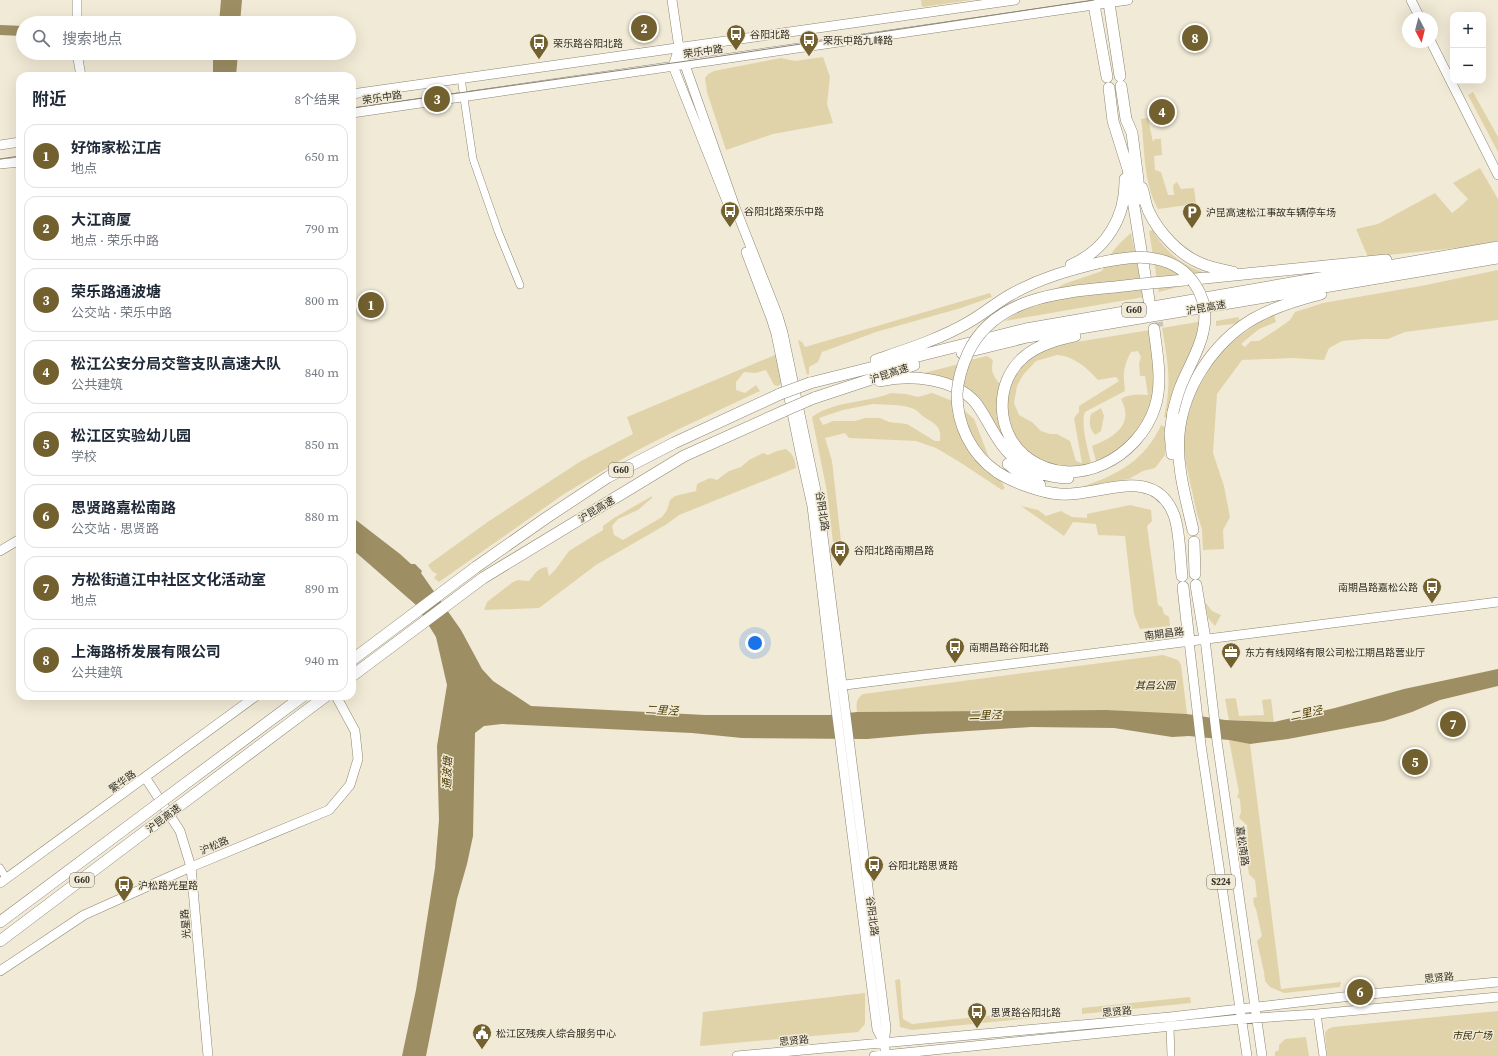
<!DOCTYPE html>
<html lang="zh">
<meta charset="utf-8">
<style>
:root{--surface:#fff;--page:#f6f6f7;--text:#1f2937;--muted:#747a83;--line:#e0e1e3;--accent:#72612f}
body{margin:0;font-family:"Source Serif 4","Noto Sans SC",serif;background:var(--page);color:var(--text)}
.controls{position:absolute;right:12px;top:12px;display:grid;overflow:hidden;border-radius:8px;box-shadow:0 4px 16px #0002}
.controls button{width:36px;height:36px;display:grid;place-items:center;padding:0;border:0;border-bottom:1px solid var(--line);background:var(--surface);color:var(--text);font:20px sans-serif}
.compass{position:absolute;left:1402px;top:12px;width:36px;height:36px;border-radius:50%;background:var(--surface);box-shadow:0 4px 16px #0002;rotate:173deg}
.you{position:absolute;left:755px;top:643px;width:14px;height:14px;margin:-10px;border:3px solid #fff;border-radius:50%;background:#1a73e8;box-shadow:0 0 0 6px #1a73e833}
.badge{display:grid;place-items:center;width:26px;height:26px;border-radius:50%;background:var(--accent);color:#fff;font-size:13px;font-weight:700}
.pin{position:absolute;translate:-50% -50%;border:2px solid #fff;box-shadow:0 1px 4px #0006}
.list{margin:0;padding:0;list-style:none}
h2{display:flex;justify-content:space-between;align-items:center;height:52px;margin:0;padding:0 16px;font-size:17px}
h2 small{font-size:13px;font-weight:400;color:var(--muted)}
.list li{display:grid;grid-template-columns:26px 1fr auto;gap:12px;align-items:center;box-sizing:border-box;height:64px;margin:0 8px 8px;padding:0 8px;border:1px solid var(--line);border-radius:12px}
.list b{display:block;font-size:15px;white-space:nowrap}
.list p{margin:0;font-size:13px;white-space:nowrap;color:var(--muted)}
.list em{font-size:13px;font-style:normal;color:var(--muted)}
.icon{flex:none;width:22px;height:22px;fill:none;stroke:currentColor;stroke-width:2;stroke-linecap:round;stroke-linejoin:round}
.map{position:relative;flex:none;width:1498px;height:1056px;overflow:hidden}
.search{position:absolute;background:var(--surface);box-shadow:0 4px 16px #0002;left:16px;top:16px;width:340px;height:44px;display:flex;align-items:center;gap:10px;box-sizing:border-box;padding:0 14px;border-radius:22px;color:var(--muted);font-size:15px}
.panel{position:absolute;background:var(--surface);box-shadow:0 4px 16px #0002;left:16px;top:72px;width:340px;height:628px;border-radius:12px}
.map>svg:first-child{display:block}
.green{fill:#e1d3a9;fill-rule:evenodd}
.water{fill:#9d8e63}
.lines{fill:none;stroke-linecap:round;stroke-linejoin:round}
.river{stroke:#9d8e63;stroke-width:10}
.highway-tunnel{stroke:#cbc5b3;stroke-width:11;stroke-dasharray:11 5.5;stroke-linecap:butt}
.minor-casing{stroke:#8b8572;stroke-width:8}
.major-casing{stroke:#8b8572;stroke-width:10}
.highway-casing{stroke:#8b8572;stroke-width:12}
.minor{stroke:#fff;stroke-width:7}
.major{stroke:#fff;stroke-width:9}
.highway{stroke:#fff;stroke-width:11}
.tram{stroke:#888376;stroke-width:1}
.highway-bridge-casing{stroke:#8b8572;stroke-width:12;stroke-linecap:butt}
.highway-bridge{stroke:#fff;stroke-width:11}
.labels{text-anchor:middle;stroke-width:3;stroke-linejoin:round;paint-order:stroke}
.shield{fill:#f1ead6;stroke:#6c685c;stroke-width:1}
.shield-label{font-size:9px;font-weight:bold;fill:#333028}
.poi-label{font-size:10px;fill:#333028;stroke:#f1ead6;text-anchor:start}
.street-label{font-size:10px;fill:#333028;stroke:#f1ead6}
.park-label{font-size:10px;font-style:italic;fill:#372c05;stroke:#f1ead6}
.water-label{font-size:11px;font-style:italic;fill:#4b3b00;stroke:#f1ead6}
</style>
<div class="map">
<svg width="1498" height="1056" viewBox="0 0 1498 1056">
<rect width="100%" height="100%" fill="#f1ead6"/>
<path class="green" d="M921,0H972L922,7Z
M823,57L830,77L827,104L833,123L773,134L726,150L707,92L705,78L708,74L714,71L781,58L795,61Z
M1473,92L1498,137V152L1468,95Z
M1148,118L1153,142L1155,139H1161L1162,155L1154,156L1155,170L1161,172L1168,195H1174L1173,185L1177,182L1181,189L1194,188L1196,204L1158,209C1143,183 1145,148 1141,119Z
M1480,168L1498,199V241L1466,247L1368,257L1356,229L1378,224L1435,193L1452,213L1461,206L1468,199L1453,183Z
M1153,230C1163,250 1182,265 1203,272L1204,275L1177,279L1178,287L1159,292L1149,231Z
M1131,233L1144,297L1005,321L1020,311L1043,304L1047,293L1064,284L1102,271C1110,253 1117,245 1131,233Z
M1498,270V320L1405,332L1388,339H1364L1342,341L1329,348L1324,360L1293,358L1242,360L1217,394L1213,453L1224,486L1230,517L1223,530L1224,549L1203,550L1202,529L1197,514L1183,450L1184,430L1194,395L1216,358L1229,344L1259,322L1274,315L1276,322L1259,329L1241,344L1245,347L1251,341H1259L1276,330L1290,320L1295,312L1323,303L1421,286Z
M990,293L992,297L961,308L876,332L822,352L818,362L809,367V374L807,375L798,340L802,342L805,347Z
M1238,317L1241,323L1216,326V321Z
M1203,321L1168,418L1164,417C1172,382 1168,363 1162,328Z
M1150,330L1156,367L1153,407L1128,446L1097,464L1092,446C1113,438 1135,425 1121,399C1129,394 1139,394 1148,395L1145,376H1140L1139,363L1141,357L1138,351L1131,352C1123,367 1123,374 1125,391L1085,412C1080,425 1089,453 1092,467L1083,468L1043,464L1017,441L1007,418V392L1022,364L1041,350L1064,344ZM1057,355C1074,356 1087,368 1098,380L1116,377L1119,381L1079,406V412L1074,418L1082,463L1076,461L1070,441L1057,434H1050L1041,431L1032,422L1019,415L1014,403L1017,386L1023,375L1036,361Z
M775,355L779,356L785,381L778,386L774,385L766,370L756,373L744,372L736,382V390L745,393L756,385L760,391L681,428L636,451L564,494L439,582L434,578L437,574L432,571L428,565L489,521L581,461L633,434L627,417Z
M987,356L993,360C990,372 994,378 1002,386L1001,394L1022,463L963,390L964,375L970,360Z
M959,364L954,384L924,376V373Z
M891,393L906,394L918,397L932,393L953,401L974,419L991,463L1005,488L1002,490L958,461L936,448L916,441L849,438L845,433L825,438L832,461L841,541L833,542L827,492L812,417C833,401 867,403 891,393ZM873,404C885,405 904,404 914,409C918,411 921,415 924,417C935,424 942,426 940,441H935L907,424L889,422L880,418H865L855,421H833L823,425L819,418L843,410Z
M1101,408L1104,416L1101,431L1095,435C1089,428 1089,423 1091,414Z
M1161,425L1165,427V455L1155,468L1143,471L1129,479L1110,482L1085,490L1084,486C1118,475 1146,459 1161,425Z
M786,449C793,454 795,459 796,468L679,515L667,524L596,565L539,608L484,610L487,602L513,582L518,580L529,581C535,574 537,568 547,567L549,576L555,570L569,551L603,530V526L614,518L652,496V498L638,510L618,519L612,526L614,535L623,540L662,517L667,510L670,500L675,496L696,491L697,484L710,478L717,480L729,471L741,467L749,460L763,453L768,455L777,451Z
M1130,505L1151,510L1152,521L1147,526L1158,605L1162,607L1164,614L1169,617L1170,626L1140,629L1134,614L1125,536L1098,535L1096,524L1073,522L1064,536L1021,506L1038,510L1046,516L1061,511L1072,517L1087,518V514Z
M1205,602L1212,611L1221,615L1215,626L1208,618Z
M1163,655L1178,660L1181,665L1187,714H1161L1107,710L857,712C856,704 856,699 863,694Z
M1234,698L1236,699L1239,716L1264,715L1262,700L1271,699L1274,722L1229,720L1225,699Z
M1229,740L1250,744L1281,989L1341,982L1340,987L1284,993L1270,987L1265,981L1264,972L1257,941L1262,936L1256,909L1254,905L1253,898L1257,897L1255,880L1249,874L1244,840L1248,837L1247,825L1239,818L1241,812L1240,799L1237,797L1239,792Z
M900,979L903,1019L912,1024L1050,1009L1051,1014L1055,1016L912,1030L900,1027L895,980Z
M865,993V1024L858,1032L700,1046L703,1012Z
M1190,997L1191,1003L1082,1014V1008Z
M1498,1011V1056H1327L1325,1033L1328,1029L1333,1027Z
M1306,1037L1309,1056H1275V1052L1279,1050V1045L1285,1039Z"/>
<path class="water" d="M221,0H242L240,23H219Z
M213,53H238L236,76H213Z
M352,517L400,554L411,564H415L422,571L421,573L461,630L482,669L493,681L531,706L705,715H829L857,712L1107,710L1187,714L1225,720L1274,722L1335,708L1404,689L1498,669V686L1440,700L1412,712L1384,721L1288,739L1250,744L1229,740L1189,736L1172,737L1114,728L1031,727L923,734L867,739L742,738L692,733L502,724L484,726L475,733L473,836L467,864L457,899L426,1056H402L416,990L435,868L439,820L437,746L447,685L436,637L416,605L352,549Z"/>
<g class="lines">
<path class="river" d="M0,30L23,31"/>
<path class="highway-tunnel" d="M1155,306L1158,327"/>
<defs>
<path id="minor" d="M461,78L473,159L498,231L520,285
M0,868L6,878
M1317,1014L1323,1056
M1170,1027L1171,1056"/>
<path id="major" d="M672,0L679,48L735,207L778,316L783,333L819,505L886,1028L884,1043L886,1056
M1411,0L1420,18
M77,23V0
M1431,42L1498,175
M679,48L673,66L730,209
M77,53L81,76
M352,94L1015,0
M352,113L1128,0
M0,145L20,142
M0,164L20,162
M746,252L771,318L776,334L800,452L812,506L833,686L877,1029L884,1043
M0,551L20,539
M1205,639L1217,741L1262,1056
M1189,641L1201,745L1247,1056
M837,686L1498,602
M145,777L180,831L191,867L208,1056
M0,883L256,696
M0,971L84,915L191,867L329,810L350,785L358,759L355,731L336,696
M737,1056L1170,1017L1360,995L1498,982
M874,1056L1241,1019L1317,1014L1498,997"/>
<path id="highway" d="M1109,3L1120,76
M1094,5L1107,77
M1121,86L1126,119L1132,133L1138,180L1139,199
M1109,88L1113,121L1128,169L1149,300
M1142,188C1145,196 1145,204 1149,212C1159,233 1179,254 1200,263C1211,268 1223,270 1233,272
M1071,265C1106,250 1126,217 1125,179
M1185,280L1386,260
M1075,336C1057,340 1040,344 1025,356C993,382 995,435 1029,459C1076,492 1139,457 1155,407C1163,382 1157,354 1154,329
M962,353L1027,337L1498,258
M876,360C908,349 940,339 969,322C983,314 996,303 1010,295C1040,278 1069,270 1102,262
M880,381C911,374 953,378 975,402C983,412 989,425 996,436C1013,464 1036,477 1068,478
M810,383L1026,329L1498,247
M814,398L914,365
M1172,454L1170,433L1173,412
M1008,464L1018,472L1040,485
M997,472C1012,482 1042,493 1060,494C1099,497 1154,463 1174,515C1180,531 1180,559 1182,576
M1193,530C1186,499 1176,466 1179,434C1183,388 1214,342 1253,319C1274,307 1297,300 1321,294
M1194,542L1195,574
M1196,585L1205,639
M1183,587L1189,641
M352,660L476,567L546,518L608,477L674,443L780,394
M352,676L483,578L684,456L784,411
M0,922L154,807
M0,941L163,818"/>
</defs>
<use href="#minor" class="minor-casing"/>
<use href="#major" class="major-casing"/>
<use href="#highway" class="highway-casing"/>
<use href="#minor" class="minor"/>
<use href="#major" class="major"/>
<use href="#highway" class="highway"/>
<path class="tram" d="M352,108L701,59L1094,0
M0,159L20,156"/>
<defs>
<path id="highway-bridge" d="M1102,262C1119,259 1138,255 1156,259C1191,266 1211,298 1203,332C1199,352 1187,369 1180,388C1177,396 1175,404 1173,412
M780,394L810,383
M784,411L814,398
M997,472C971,454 957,425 957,394C958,379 962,366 968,353C994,297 1061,292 1115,287C1139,284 1162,282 1185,280
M154,807L303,696
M163,818L326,696"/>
</defs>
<use href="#highway-bridge" class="highway-bridge-casing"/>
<use href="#highway-bridge" class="highway-bridge"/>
</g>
<defs>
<symbol id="bus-pin" viewBox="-11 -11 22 30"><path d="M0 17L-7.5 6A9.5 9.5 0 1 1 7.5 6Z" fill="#72612f" stroke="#f1ead6"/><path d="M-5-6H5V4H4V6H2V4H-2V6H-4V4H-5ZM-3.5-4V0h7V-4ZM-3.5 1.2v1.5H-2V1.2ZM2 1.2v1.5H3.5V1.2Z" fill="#fff"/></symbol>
<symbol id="parking-pin" viewBox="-11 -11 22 30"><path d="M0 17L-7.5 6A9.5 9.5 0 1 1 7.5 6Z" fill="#72612f" stroke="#f1ead6"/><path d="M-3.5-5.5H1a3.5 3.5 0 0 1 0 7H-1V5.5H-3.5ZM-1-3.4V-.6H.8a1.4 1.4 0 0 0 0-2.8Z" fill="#fff"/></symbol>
<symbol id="office-pin" viewBox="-11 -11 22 30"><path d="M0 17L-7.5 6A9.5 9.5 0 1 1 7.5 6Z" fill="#72612f" stroke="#f1ead6"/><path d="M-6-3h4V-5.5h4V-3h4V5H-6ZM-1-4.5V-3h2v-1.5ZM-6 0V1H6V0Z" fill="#fff"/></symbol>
<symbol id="civic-pin" viewBox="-11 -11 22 30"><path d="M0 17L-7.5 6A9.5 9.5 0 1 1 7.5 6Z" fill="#72612f" stroke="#f1ead6"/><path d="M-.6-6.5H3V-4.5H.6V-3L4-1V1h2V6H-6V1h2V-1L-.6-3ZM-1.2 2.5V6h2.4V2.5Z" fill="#fff"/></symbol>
</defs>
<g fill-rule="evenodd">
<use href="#bus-pin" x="725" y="23" width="22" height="30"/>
<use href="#bus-pin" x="798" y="29" width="22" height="30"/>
<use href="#bus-pin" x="528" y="32" width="22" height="30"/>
<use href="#bus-pin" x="719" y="200" width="22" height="30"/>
<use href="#parking-pin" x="1181" y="201" width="22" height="30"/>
<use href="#bus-pin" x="829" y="539" width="22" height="30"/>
<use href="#bus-pin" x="1421" y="576" width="22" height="30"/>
<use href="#bus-pin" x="944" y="636" width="22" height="30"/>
<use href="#office-pin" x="1220" y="641" width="22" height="30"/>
<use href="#bus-pin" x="863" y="854" width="22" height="30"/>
<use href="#bus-pin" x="113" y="874" width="22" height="30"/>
<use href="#bus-pin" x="966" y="1001" width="22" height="30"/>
<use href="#civic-pin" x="471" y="1022" width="22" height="30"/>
</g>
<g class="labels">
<g class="shield">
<rect x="1122" y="303" width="24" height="14" rx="3"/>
<rect x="609" y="463" width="24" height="14" rx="3"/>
<rect x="70" y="873" width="24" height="14" rx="3"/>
<rect x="1207" y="875" width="28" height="14" rx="3"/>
</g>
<g class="shield-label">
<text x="1134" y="313">G60</text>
<text x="621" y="473">G60</text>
<text x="82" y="883">G60</text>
<text x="1221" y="885">S224</text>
</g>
<g class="poi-label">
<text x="750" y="38">谷阳北路</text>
<text x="823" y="44">荣乐中路九峰路</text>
<text x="553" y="47">荣乐路谷阳北路</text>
<text x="744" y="215">谷阳北路荣乐中路</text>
<text x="1206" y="216">沪昆高速松江事故车辆停车场</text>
<text x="854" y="554">谷阳北路南期昌路</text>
<text x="1418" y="591" text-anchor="end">南期昌路嘉松公路</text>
<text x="969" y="651">南期昌路谷阳北路</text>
<text x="1245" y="656">东方有线网络有限公司松江期昌路营业厅</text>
<text x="888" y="869">谷阳北路思贤路</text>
<text x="138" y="889">沪松路光星路</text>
<text x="991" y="1016">思贤路谷阳北路</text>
<text x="496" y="1037">松江区残疾人综合服务中心</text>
</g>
<g class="street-label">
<text transform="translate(703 51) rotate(-8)" y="4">荣乐中路</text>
<text transform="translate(382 97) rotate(-9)" y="4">荣乐中路</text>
<text transform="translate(1206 307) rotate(-10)" y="4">沪昆高速</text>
<text transform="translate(889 373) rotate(-18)" y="4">沪昆高速</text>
<text transform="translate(596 509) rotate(-31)" y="4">沪昆高速</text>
<text transform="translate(823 511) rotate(81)" y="4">谷阳北路</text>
<text transform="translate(1164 633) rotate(-7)" y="4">南期昌路</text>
<text transform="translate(122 781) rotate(-36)" y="4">繁华路</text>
<text transform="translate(163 818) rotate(-37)" y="4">沪昆高速</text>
<text transform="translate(214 845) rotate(-23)" y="4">沪松路</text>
<text transform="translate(1243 846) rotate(82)" y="4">嘉松南路</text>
<text transform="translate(873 916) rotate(83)" y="4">谷阳北路</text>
<text transform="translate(185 924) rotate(-95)" y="4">光星路</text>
<text transform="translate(1439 977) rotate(-5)" y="4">思贤路</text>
<text transform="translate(1117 1011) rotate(-5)" y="4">思贤路</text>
<text transform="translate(794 1040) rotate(-5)" y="4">思贤路</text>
</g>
<g class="park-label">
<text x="1155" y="689">其昌公园</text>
<text x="1472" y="1039">市民广场</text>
</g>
<g class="water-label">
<text transform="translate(662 710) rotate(3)" y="4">二里泾</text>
<text transform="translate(1306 713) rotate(-12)" y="4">二里泾</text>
<text transform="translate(985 715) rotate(-2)" y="4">二里泾</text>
<text transform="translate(447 773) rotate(-88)" y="4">通波塘</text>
</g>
</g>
</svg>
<div class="controls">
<button>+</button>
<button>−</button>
</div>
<svg class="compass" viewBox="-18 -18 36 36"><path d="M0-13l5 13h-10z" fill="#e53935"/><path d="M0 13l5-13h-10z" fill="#747a83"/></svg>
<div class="you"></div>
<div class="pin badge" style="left:371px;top:305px">1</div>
<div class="pin badge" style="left:644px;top:28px">2</div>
<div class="pin badge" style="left:437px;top:99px">3</div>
<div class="pin badge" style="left:1162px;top:112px">4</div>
<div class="pin badge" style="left:1415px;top:762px">5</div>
<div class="pin badge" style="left:1360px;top:992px">6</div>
<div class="pin badge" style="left:1453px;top:724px">7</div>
<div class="pin badge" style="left:1195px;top:38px">8</div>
<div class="search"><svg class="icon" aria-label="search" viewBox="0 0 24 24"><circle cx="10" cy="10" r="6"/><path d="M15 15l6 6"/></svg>搜索地点</div>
<section class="panel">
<h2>附近<small>8个结果</small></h2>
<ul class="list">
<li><span class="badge">1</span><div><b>好饰家松江店</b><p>地点</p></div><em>650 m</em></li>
<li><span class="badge">2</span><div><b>大江商厦</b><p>地点 · 荣乐中路</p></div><em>790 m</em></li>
<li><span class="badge">3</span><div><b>荣乐路通波塘</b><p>公交站 · 荣乐中路</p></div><em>800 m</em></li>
<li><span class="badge">4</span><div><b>松江公安分局交警支队高速大队</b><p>公共建筑</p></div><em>840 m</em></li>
<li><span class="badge">5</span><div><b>松江区实验幼儿园</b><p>学校</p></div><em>850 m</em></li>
<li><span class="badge">6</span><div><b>思贤路嘉松南路</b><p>公交站 · 思贤路</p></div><em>880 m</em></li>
<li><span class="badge">7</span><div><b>方松街道江中社区文化活动室</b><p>地点</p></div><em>890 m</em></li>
<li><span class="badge">8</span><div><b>上海路桥发展有限公司</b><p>公共建筑</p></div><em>940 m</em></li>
</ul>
</section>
</div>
